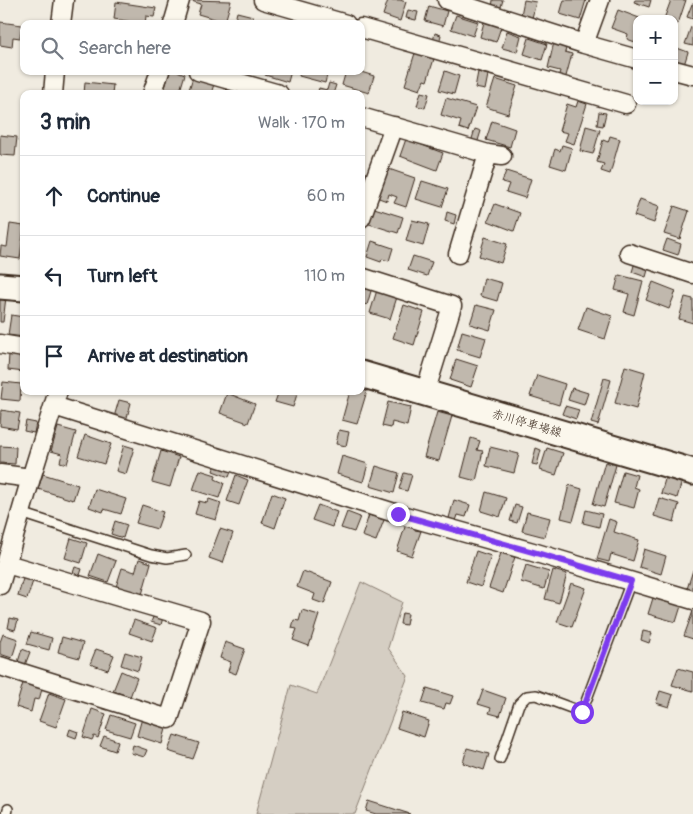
<!DOCTYPE html>
<meta charset="utf-8">
<style>
:root{--surface:#fff;--page:#f6f6f7;--text:#1f2937;--muted:#747a83;--line:#e0e1e3}
body{margin:0;font-family:Pangolin,"Klee One",sans-serif;background:var(--page);color:var(--text)}
.controls{position:absolute;right:15px;top:15px;display:grid;overflow:hidden;border-radius:10px;box-shadow:0 1px 4px #0004}
.controls button{width:45px;height:45px;display:grid;place-items:center;padding:0;border:0;border-bottom:1px solid var(--line);background:var(--surface);color:var(--text);font:25px sans-serif}
.stop{position:absolute;width:15px;height:15px;margin:-11px;border:4px solid #7c3aed;border-radius:50%;background:#fff}
.stop.end{background:#7c3aed;border-color:#fff;box-shadow:0 1px 5px #0008}
.list{margin:0;padding:0;list-style:none}
h2{display:flex;justify-content:space-between;align-items:center;height:65px;margin:0;padding:0 20px;font-size:21px}
h2 small{font-size:16px;font-weight:400;color:var(--muted)}
.list li{display:grid;grid-template-columns:32px 1fr auto;gap:15px;align-items:center;box-sizing:border-box;height:80px;padding:0 20px;border-top:1px solid var(--line)}
.list b{display:block;font-size:19px;white-space:nowrap}
.list em{font-size:16px;font-style:normal;color:var(--muted)}
.icon{flex:none;width:28px;height:28px;fill:none;stroke:currentColor;stroke-width:2;stroke-linecap:round;stroke-linejoin:round}
.map{position:relative;flex:none;width:693px;height:814px;overflow:hidden}
.search{position:absolute;background:var(--surface);box-shadow:0 1px 4px #0004;left:20px;top:20px;width:345px;height:55px;display:flex;align-items:center;gap:12px;box-sizing:border-box;padding:0 18px;border-radius:10px;color:var(--muted);font-size:19px}
.panel{position:absolute;background:var(--surface);box-shadow:0 1px 4px #0004;left:20px;top:90px;width:345px;height:305px;border-radius:10px}
.map>svg:first-child{display:block}
.green{fill:#d5cec3;stroke:#887c70}
.building{fill:#c0b8ad;stroke:#3b2a1e}
.lines{fill:none;stroke-linecap:round;stroke-linejoin:round}
.service-casing{stroke:#3b2a1e;stroke-width:12}
.minor-casing{stroke:#3b2a1e;stroke-width:21}
.secondary-casing{stroke:#3b2a1e;stroke-width:29}
.service{stroke:#fbf7ec;stroke-width:9}
.minor{stroke:#fbf7ec;stroke-width:18}
.secondary{stroke:#fbf7ec;stroke-width:25}
.route{stroke:#7c3aed;stroke-width:6}
.labels{text-anchor:middle;stroke-width:4.5;stroke-linejoin:round;paint-order:stroke}
.street-label{font-size:12px;fill:#3b2a1e;stroke:#fbf7ec}
</style>
<div class="map">
<svg width="693" height="814" viewBox="0 0 693 814">
<rect width="100%" height="100%" fill="#f0ebe0"/>
<filter id="ink" filterUnits="userSpaceOnUse"><feTurbulence type="fractalNoise" baseFrequency=".02" numOctaves="2"/><feDisplacementMap in="SourceGraphic" scale="10" xChannelSelector="R" yChannelSelector="G"/><feConvolveMatrix kernelMatrix="1 2 1 2 8 2 1 2 1" color-interpolation-filters="sRGB"/></filter>
<g filter="url(#ink)">
<path class="green" d="M361,582L402,602L388,648L408,676L355,814H256L291,685L317,694Z"/>
<path class="building" d="M188,0L231,1L225,22L198,14L201,4Z
M388,0H400L406,2L400,21L383,15Z
M493,0H503L500,10L492,8Z
M524,0L536,2L532,18L521,15Z
M564,0H586L580,20L560,14Z
M635,0H651L649,7L634,2Z
M671,0H686L678,24L674,22V19H664Z
M116,2L156,8L154,17L146,16L145,24L114,19Z
M692,4H693V19L687,17Z
M429,6L447,11L443,26L425,21Z
M408,10L418,12L416,20L406,18Z
M618,10L642,19H637V38L635,42L627,39L628,34L611,28Z
M237,12L253,16L251,24H234Z
M456,15L478,22L473,36L451,29Z
M0,22L22,25L20,38L13,37L12,47L0,45Z
M484,22L501,27L496,42L480,37Z
M691,27L693,28V46L685,44Z
M507,31L521,36L517,52L502,48Z
M435,33L441,35L439,43L433,41Z
M529,38L547,44L542,60L524,54Z
M554,42L567,45L565,52L572,54L565,80L558,78L560,71L548,68Z
M677,48L688,52L684,65L674,62V58Z
M415,53L434,59L427,81L424,80L420,90L405,85Z
M170,71H177L185,74L179,94H163Z
M266,71H291L288,82L265,75Z
M300,71H328L325,83L299,76Z
M346,71H358L374,76L369,93L342,85Z
M445,71L459,76L454,94L439,90Z
M478,72L488,75L485,90L475,88Z
M193,77L214,84L211,94H192L188,93Z
M495,79L517,86L508,114L486,107Z
M85,82L113,85L112,94H84Z
M329,83L336,85L333,94H317L319,88L327,90Z
M228,87L241,91L240,94H225Z
M421,92L429,94L425,108L417,106Z
M446,98L476,107L468,131L459,128L461,121L441,115Z
M578,101L587,104L574,144L565,141L568,133L559,131L567,104L576,107Z
M599,112L606,113L603,126L597,125Z
M492,121L515,129L510,147L486,140Z
M586,126L600,130L593,154L580,151Z
M475,129L481,131L477,144L471,142Z
M0,135L17,137L15,156L0,155Z
M610,136L620,139L610,174L601,171L604,164L597,162L603,140L608,142Z
M406,139L443,153L437,170L400,156Z
M562,145L572,148L566,170L550,165L555,149L560,151Z
M386,168L415,178L406,207L394,203L397,197L389,194L387,201L376,197Z
M506,171L531,179L525,198L506,192L509,184L502,182Z
M422,181L448,189L442,207L416,199Z
M640,199L659,206L654,223L634,216Z
M495,204L520,213L514,231L488,221Z
M674,206L689,211L680,239L664,234Z
M371,207L403,217L398,233L366,223Z
M447,212L456,215L454,224L445,221Z
M412,220L429,224L423,246L406,241Z
M10,224L24,226L20,259L0,256L1,246L7,247Z
M485,237L507,244L501,263L479,256Z
M667,239L681,244L678,255L663,250Z
M372,241L393,248L389,261L382,259L381,262L367,257Z
M413,256L432,262L427,276L408,270Z
M635,262L649,266L646,277L632,272Z
M619,275L643,281L634,315L624,312L629,294L615,290Z
M484,278L502,283L497,301L480,296Z
M653,282L676,291L669,309L646,300Z
M362,288L371,291L367,305L361,303Z
M377,290L397,297L390,319L370,313Z
M0,297H6L3,322H0Z
M685,297L693,299V323L679,319Z
M404,305L424,312L414,345L393,338Z
M476,305L496,310L490,330L470,324Z
M586,307L612,316L605,339L578,330Z
M11,315L24,317V337L8,335Z
M462,331L486,338L480,357L457,350Z
M9,354L24,356V372L8,370Z
M456,359L478,366L471,387L450,380Z
M625,366L645,372L636,409L615,403Z
M537,375L565,384L559,405L530,396Z
M604,378L611,380L598,425L591,423Z
M3,382L21,384L20,401L1,399Z
M572,388L588,393L584,405L568,400Z
M361,390L367,391L357,424L342,420L350,391H361Z
M279,391H298L293,407L275,402Z
M227,393L255,404L248,423L220,413Z
M119,400L131,403L126,421L114,417Z
M388,402L411,407L407,426L392,422L391,428L382,426Z
M565,406L579,410L576,419L562,414Z
M1,410L20,413L17,429L0,426Z
M437,412L452,416L439,461L424,457Z
M26,421L36,423L34,433L24,431Z
M58,427L76,432L67,464L60,462L62,454L51,451Z
M339,430L349,432L346,446L336,444Z
M85,435L111,444L104,464L78,456Z
M471,438L480,441L477,450L483,451L476,481L461,477Z
M124,445L134,448L126,474L116,471Z
M0,446L16,447L15,464L0,463Z
M490,447L519,454L514,473L486,466Z
M536,448L541,450L537,465L532,464Z
M547,448L563,453L556,475L540,470Z
M161,451L179,457L170,487L152,482Z
M342,456L368,464L363,482L337,474Z
M605,462L616,465L604,507L593,504Z
M216,463L232,469L229,477L213,471Z
M376,466L399,473L394,493L370,486Z
M200,470L216,475L215,479L224,483L219,498L193,490Z
M623,471L637,475L634,487L639,489L634,508L614,503Z
M404,473L412,475L407,491L399,489Z
M43,474L78,485L73,500L38,489Z
M236,475L248,480L239,505L227,501Z
M666,476L682,481L677,498L661,493Z
M569,485L582,489L573,521L561,518Z
M95,489L126,499L121,514L104,509L103,512L89,507Z
M486,492L506,498L500,517L481,511Z
M272,493L285,498L275,528L262,523Z
M659,498L679,504L674,522L654,516Z
M209,499L221,503L216,520L195,514L199,501L207,503Z
M454,500L470,505L466,517L458,515L456,521L449,518Z
M142,505L163,512L157,529L136,523Z
M318,505L337,512L332,527L312,520Z
M515,505L522,507L517,523L510,521Z
M586,510L602,514L599,527L583,523Z
M347,512L360,517L354,532L341,528Z
M527,512L550,518L545,537L522,531Z
M369,515L384,520L376,541L362,536Z
M609,519L617,522L614,532L639,540L633,561L611,554L609,562L597,559Z
M115,521L127,525L123,538L111,534Z
M406,524L416,527L415,530L421,531L412,556L397,551Z
M220,529L233,533L223,563L209,558Z
M71,538L87,543L81,563L65,558Z
M644,549L666,556L661,574L639,567Z
M476,551L491,556L481,587L466,582Z
M501,553L515,557L503,593L489,588Z
M98,554L116,561L108,582L90,576Z
M139,559L151,563L141,598L115,590L122,568L135,572Z
M526,565L549,572L544,589L521,582Z
M75,567L82,569L79,578L72,576Z
M553,570L567,574L559,603L545,599Z
M693,570V591L687,589Z
M303,571L332,582L324,604L313,600L315,594L297,587Z
M24,575L34,578L27,599L18,596Z
M571,583L586,588L572,627L557,622Z
M653,598L681,606L676,622L648,614Z
M302,610L319,615L309,646L293,640L297,629L292,628L294,620L299,621Z
M693,611V639L684,636Z
M402,613L408,614L406,625L400,624Z
M154,615L163,617L161,625L151,622Z
M10,618L18,620L15,630L8,628Z
M134,620L157,628L152,641L129,633Z
M643,631L652,633L649,643L641,640Z
M31,632L52,638L49,650L27,644Z
M3,634L18,639L12,658L0,654V642Z
M62,637L83,643L79,658L58,652Z
M225,642L245,649L236,674L228,671L231,662L220,658Z
M22,649L30,652L25,665L18,662Z
M96,649L114,655L108,670L90,664Z
M125,652L142,657L138,671L121,665Z
M678,668L693,672V691L672,685Z
M121,671L137,678L130,697L113,691Z
M23,683L42,689L39,700L34,699L31,712L16,707Z
M427,688L453,696L450,704L446,703L444,709L422,703Z
M483,690L506,698L500,716L489,713L491,708L478,704Z
M660,691L673,695L669,707L656,703Z
M49,693L66,699L56,727L39,721Z
M92,709L106,714L98,738L94,736L92,740L83,737Z
M402,712L429,721L424,737L397,728Z
M111,715L135,723L130,737L106,730Z
M142,718L167,725L162,744L137,736Z
M70,729L78,732L76,738L68,735Z
M174,735L199,743L193,759L168,751Z
M104,736L118,741L115,751L100,746Z
M133,745L147,750L144,757L131,753Z
M467,748L489,754L484,770L463,763Z
M369,801L410,814H376L366,811Z"/>
<g class="lines">
<defs>
<path id="service" d="M21,513L151,555L167,558L186,555
M500,759L519,704L527,696L536,695L582,712L631,581
M7,814L8,809"/>
<path id="minor" d="M263,0L346,24
M447,0L584,44L637,59
M61,24L64,0
M173,24L180,0
M361,28L626,104
M584,44L600,0
M674,70L693,75
M198,71L279,94
M53,94L55,71
M152,94L160,71
M361,117L488,154L502,156
M361,218L394,126
M629,253L693,274
M458,254L488,154
M361,277L452,306L425,393
M0,344L24,348
M54,406L398,514L533,552L693,600
M0,474L31,478
M0,585L31,478L58,391
M0,666L169,719L201,621L7,564"/>
<path id="secondary" d="M0,286L24,288
M361,374L693,472"/>
</defs>
<use href="#service" class="service-casing"/>
<use href="#minor" class="minor-casing"/>
<use href="#secondary" class="secondary-casing"/>
<use href="#service" class="service"/>
<use href="#minor" class="minor"/>
<use href="#secondary" class="secondary"/>
</g>
</g>
<g class="lines" filter="url(#ink)">
<path class="route" d="M398,514L533,552L631,581L582,712"/>
</g>
<g class="labels">
<g class="street-label">
<text transform="translate(527 423) rotate(16)" y="4">赤川停車場線</text>
</g>
</g>
</svg>
<div class="controls">
<button>+</button>
<button>−</button>
</div>
<div class="stop" style="left:582px;top:712px"></div>
<div class="stop end" style="left:398px;top:514px"></div>
<div class="search"><svg class="icon" aria-label="search" viewBox="0 0 24 24"><circle cx="10" cy="10" r="6"/><path d="M15 15l6 6"/></svg>Search here</div>
<section class="panel">
<h2>3 min<small>Walk · 170 m</small></h2>
<ul class="list">
<li><svg class="icon" aria-label="ahead" viewBox="0 0 24 24"><path d="M12 20V5M6 11l6-6 6 6"/></svg><div><b>Continue</b></div><em>60 m</em></li>
<li><svg class="icon" aria-label="left" viewBox="0 0 24 24"><path d="M17 20v-9H6M10 6l-5 5 5 5"/></svg><div><b>Turn left</b></div><em>110 m</em></li>
<li><svg class="icon" aria-label="arrive" viewBox="0 0 24 24"><path d="M6 21V4h12l-3 4 3 4H6"/></svg><div><b>Arrive at destination</b></div></li>
</ul>
</section>
</div>
